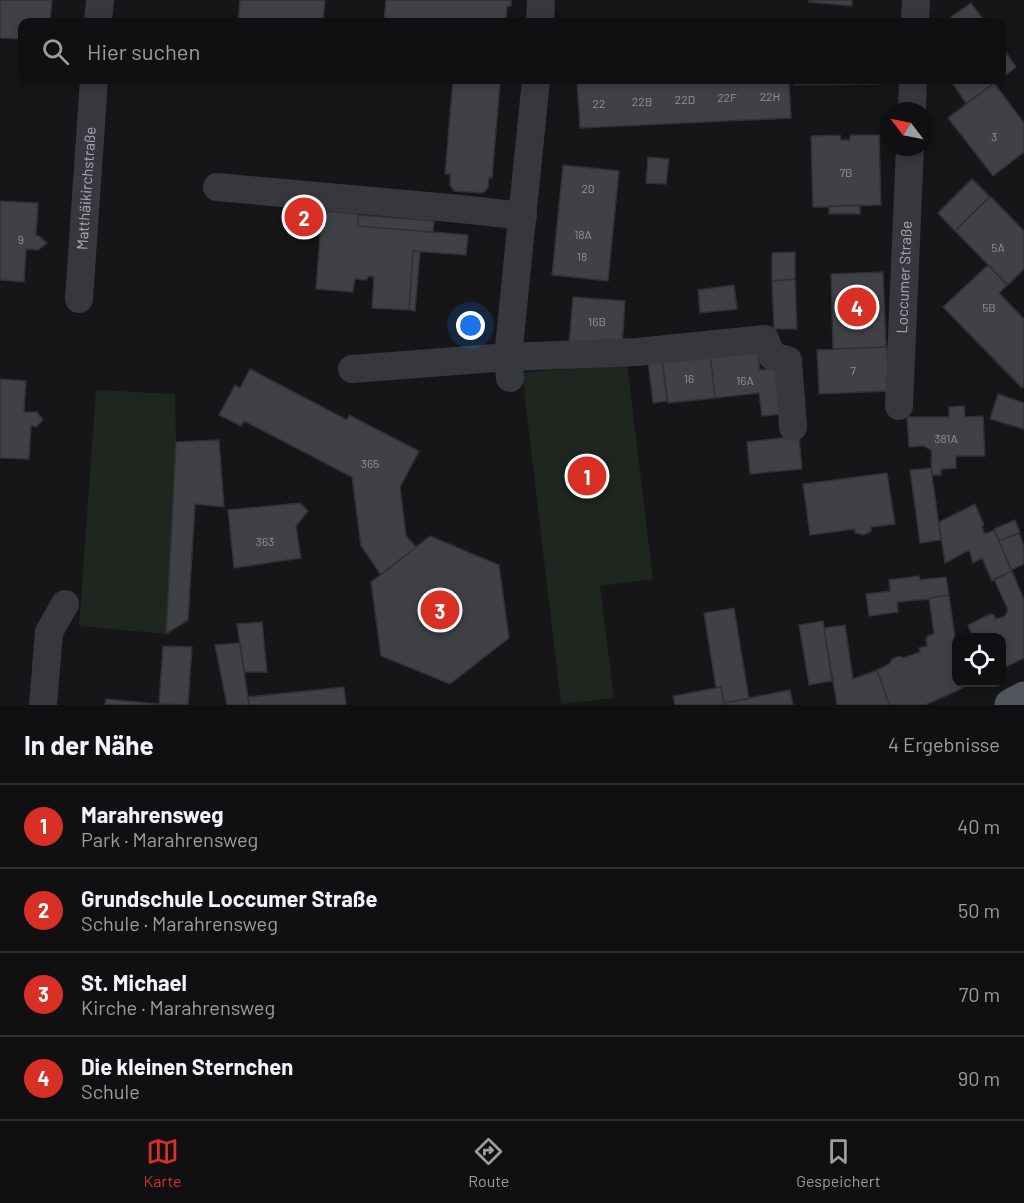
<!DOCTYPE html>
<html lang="de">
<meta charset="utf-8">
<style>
:root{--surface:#101012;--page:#19191b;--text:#f1f3f6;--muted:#9c9d9f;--line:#303032;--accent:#d93025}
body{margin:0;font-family:Barlow,sans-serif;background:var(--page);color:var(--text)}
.controls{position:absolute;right:18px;bottom:18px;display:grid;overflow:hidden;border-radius:12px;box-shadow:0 3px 9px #0003}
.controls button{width:54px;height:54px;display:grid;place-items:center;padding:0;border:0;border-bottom:2px solid var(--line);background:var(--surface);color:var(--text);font:30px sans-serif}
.compass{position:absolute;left:880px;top:102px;width:54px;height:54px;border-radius:50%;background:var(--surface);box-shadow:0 3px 9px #0003;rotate:302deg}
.you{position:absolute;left:471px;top:326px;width:21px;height:21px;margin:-15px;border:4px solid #fff;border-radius:50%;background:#1a73e8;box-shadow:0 0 0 9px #1a73e833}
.badge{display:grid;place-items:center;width:39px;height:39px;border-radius:50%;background:var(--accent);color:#fff;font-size:20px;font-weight:700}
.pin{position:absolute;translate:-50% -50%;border:3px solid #fff;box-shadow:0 2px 6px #0006}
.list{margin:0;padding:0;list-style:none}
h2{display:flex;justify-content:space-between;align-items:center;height:78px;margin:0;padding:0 24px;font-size:26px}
h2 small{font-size:20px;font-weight:400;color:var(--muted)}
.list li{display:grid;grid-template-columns:39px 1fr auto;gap:18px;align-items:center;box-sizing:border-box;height:84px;padding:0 24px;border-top:2px solid var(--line)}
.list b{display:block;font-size:22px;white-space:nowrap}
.list p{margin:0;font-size:20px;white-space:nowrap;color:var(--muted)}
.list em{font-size:20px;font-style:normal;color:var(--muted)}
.icon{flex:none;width:33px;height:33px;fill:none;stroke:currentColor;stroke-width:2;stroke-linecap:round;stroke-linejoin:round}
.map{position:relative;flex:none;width:1024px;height:705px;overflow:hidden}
.search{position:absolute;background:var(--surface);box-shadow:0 3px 9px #0003;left:18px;right:18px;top:18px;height:66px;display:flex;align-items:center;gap:15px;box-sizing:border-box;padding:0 21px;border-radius:12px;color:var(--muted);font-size:22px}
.sheet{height:414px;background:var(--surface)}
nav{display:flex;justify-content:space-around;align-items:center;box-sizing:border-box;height:84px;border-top:2px solid var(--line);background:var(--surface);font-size:16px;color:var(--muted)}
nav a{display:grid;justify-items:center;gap:3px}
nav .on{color:var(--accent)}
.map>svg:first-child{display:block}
.green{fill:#1e261f}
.building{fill:#404145;stroke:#303034;stroke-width:1.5}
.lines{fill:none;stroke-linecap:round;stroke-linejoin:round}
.minor{stroke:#37383d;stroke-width:28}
.major{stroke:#53555c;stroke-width:33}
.labels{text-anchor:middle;stroke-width:6;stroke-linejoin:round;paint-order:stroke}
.number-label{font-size:12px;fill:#8e929b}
.street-label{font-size:15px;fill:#a8adb8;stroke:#111113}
</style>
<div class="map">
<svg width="1024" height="705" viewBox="0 0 1024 705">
<rect width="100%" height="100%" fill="#161618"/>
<path class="green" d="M627,363L653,579L600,586L614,698L561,704L522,373Z
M96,390L175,394L176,442L166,634L79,626Z"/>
<path class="building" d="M0,0H52L50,22H22V39L0,38Z
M240,0H325L323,22H238Z
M386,0H511V6H507L506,22H384Z
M809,0H852V6L809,2Z
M971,3L985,22H944Z
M1002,46L1016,67L1002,78Z
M453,80H502V84H500L492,178L489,177L488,188L483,193L454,191L450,185V174H445Z
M603,80H789L791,118L580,128L577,81Z
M794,80H879V84L794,85Z
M950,80H999L966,103Z
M994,83L1024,123V152L993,176L948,118Z
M840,135L841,140H850V135H879L881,205L813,207L811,136Z
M648,157L669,159L666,184L646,183Z
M563,165L619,171L608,281L552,275Z
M972,179L990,197L955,231L938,213Z
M990,196L1024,231V269L1008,285L955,231Z
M0,201L38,203L36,235L39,236L47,243L38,250L26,249L24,282L0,280Z
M860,205V214H829V206Z
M322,211L358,214V226L468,235L466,255L413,251L409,310L372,308L374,277L368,276L367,280L355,279L353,292L316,289Z
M358,215L434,221L433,232L358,226Z
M413,251L420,252L415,311L409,310Z
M795,252V279L772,281V253Z
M988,265L1007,285L999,293L1024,319V385L1022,388L943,307Z
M883,272L886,347L833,349L831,274Z
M795,279L797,329H774L772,281Z
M734,285L737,309L700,313L698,290Z
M573,297L625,301L622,347L569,344Z
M757,347L760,370L776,368L781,414L762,416L759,393L715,398L710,353Z
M887,347L889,391L819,394L817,350Z
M710,353L715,398L668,403L662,358Z
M662,359L667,401L653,403L648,361Z
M250,369L347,420L349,415L419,451L400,487L406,536L416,547L381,575L361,546L352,477L244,421L241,426L219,415L235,385L240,388Z
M0,379L26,381L24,412H37L43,420L36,427L31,426L29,459L0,458Z
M998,394L1024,403V429L990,419Z
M964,406L965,417L983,416L985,456H956V468L941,469V475H932L931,457H932L931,450L924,446L909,447L907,417H949V407Z
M799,436L802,469L750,474L747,442Z
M219,440L224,507L195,504L188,620L166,634L176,442Z
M931,468L941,540L920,543L910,470Z
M887,473L895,524L871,527V531L864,535L855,533V529L810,535L803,484Z
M300,503L308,511L296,526L301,558L234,568L228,510Z
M975,504L984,525L982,527L985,534L994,530L1012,571L992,581L982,558L973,563L969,550L945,563L939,522Z
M1015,520L1020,533L999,541L994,529Z
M1019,533L1024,546V564L1011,570L999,541Z
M430,536L499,565L509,638L450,684L381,656L371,582Z
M1012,571L1024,600V658L1002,669V638H962L971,633L968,625L990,614L994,615L996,619L1005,616L1008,610L994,579Z
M919,576L920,580L946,577L949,595L929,598V599L897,602L898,612L869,616L866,594L890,591L889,580Z
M949,595L956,645V682H962L963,688L925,705H889L877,670L889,664L892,659L900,656L903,658L920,652L919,648L927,646L926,638L928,636L934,634L929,598Z
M734,608L749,699L724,703L721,687L716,688L704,613Z
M823,621L832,681L809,685L799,625Z
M262,622L267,672H244L237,624Z
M845,625L853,679L877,670L889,705H837L824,628Z
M240,643L249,705H227L215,645Z
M163,646L192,647L188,705L159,704Z
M344,687L346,705H249L248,697Z
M721,687L724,705H675L673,696Z
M790,690L793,705H724V703Z
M106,699L159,704L171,705H105Z"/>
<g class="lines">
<g class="minor">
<path d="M98,22L100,0"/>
<path d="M540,22L541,0"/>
<path d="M915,22L916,0"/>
<path d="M912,111L913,80"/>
<path d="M217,187L461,209L523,216"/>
<path id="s1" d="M79,299L94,80"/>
<path d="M352,369L508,357L637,352L765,339L772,356L788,360L793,427"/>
<path d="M510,378L508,357L536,80"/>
<path id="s2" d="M899,406L910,147"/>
<path d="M43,705L49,632L65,604"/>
</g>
<path class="major" d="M1011,705L1024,698"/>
</g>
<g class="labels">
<g class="number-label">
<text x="770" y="101">22H</text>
<text x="727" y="102">22F</text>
<text x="685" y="104">22D</text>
<text x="642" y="106">22B</text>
<text x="599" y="108">22</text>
<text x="994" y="141">3</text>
<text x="846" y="177">7B</text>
<text x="588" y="193">20</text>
<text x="583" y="239">18A</text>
<text x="21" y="244">9</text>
<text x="998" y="252">5A</text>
<text x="582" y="261">18</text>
<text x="989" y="312">5B</text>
<text x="597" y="326">16B</text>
<text x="853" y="375">7</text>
<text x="689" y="383">16</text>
<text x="745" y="385">16A</text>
<text x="946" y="443">381A</text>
<text x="370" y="468">365</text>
<text x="265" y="546">363</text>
</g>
<g class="street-label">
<text dy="5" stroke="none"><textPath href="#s1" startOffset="111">Matthäikirchstraße</textPath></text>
<text dy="5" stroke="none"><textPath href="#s2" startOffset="129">Loccumer Straße</textPath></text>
</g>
</g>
</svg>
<div class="controls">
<button><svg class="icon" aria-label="locate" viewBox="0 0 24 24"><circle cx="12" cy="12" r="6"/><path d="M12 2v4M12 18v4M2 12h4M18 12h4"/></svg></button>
</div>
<svg class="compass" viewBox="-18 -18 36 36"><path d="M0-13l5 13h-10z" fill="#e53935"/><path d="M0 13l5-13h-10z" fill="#9c9d9f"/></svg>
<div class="you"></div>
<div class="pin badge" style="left:587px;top:476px">1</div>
<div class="pin badge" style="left:304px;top:217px">2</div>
<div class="pin badge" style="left:440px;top:610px">3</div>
<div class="pin badge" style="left:857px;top:307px">4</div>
<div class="search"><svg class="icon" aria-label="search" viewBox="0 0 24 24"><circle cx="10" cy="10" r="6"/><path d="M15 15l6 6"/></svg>Hier suchen</div>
</div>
<section class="sheet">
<h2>In der Nähe<small>4 Ergebnisse</small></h2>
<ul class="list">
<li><span class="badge">1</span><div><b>Marahrensweg</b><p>Park · Marahrensweg</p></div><em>40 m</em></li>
<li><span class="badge">2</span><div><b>Grundschule Loccumer Straße</b><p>Schule · Marahrensweg</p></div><em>50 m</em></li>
<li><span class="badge">3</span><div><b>St. Michael</b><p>Kirche · Marahrensweg</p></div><em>70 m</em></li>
<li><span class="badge">4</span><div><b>Die kleinen Sternchen</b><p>Schule</p></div><em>90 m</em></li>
</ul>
</section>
<nav>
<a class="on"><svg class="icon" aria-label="map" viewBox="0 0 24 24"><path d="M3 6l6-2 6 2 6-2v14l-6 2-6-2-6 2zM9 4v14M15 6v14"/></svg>Karte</a>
<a><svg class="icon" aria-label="directions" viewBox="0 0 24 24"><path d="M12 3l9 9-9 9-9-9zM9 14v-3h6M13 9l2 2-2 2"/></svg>Route</a>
<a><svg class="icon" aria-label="saved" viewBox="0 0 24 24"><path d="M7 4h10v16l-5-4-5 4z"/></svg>Gespeichert</a>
</nav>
